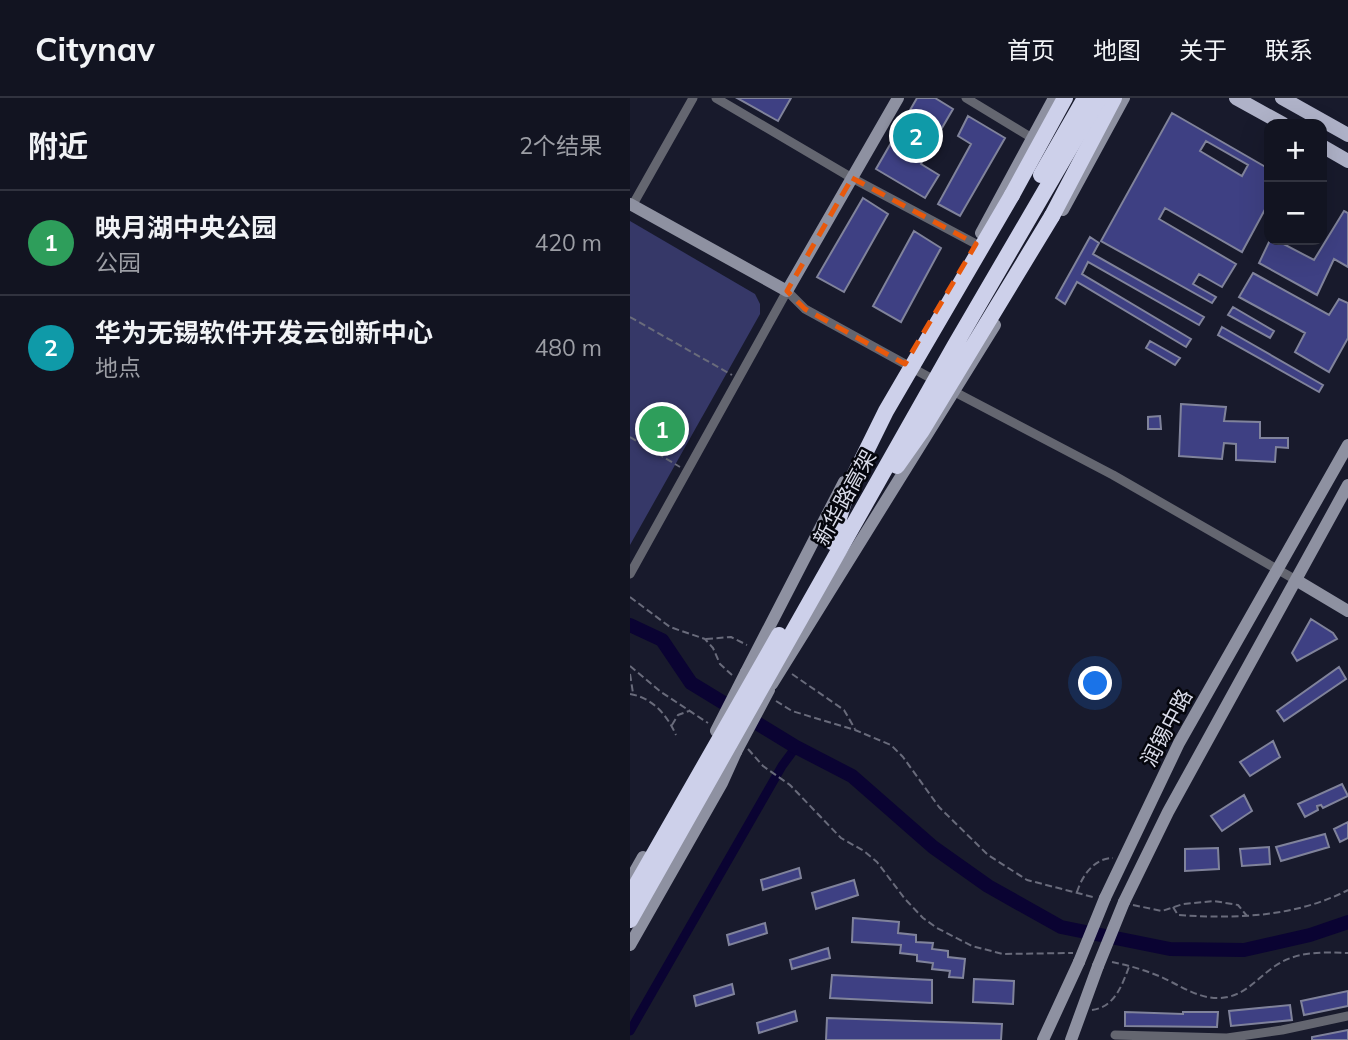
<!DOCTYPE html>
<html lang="zh">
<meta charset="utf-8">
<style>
:root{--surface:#121421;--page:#1f212e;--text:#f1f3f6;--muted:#9c9ea5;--line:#31333f;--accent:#8c9099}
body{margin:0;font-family:Mulish,"Noto Sans SC",sans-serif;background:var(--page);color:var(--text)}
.controls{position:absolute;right:21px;top:21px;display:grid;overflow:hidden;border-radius:14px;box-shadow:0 7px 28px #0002}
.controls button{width:63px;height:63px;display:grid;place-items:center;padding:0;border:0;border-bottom:2px solid var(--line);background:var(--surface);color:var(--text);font:35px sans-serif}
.you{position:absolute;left:466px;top:586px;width:24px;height:24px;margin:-18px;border:5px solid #fff;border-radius:50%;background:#1a73e8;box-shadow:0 0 0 10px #1a73e833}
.badge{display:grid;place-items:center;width:46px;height:46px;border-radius:50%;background:var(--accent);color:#fff;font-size:23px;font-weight:700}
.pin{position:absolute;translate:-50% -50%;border:4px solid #fff;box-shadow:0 2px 7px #0006}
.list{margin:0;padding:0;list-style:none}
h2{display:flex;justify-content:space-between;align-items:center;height:91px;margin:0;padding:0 28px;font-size:30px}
h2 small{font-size:23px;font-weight:400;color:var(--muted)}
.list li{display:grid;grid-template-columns:46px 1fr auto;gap:21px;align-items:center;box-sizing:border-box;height:105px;padding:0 28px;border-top:2px solid var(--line)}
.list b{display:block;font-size:26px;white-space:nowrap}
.list p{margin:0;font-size:23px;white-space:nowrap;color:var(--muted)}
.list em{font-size:23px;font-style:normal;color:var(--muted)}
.map{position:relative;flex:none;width:718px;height:942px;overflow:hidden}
header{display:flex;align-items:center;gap:42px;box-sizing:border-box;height:98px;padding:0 35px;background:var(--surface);border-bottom:2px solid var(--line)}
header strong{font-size:33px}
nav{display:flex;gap:38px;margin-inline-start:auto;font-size:24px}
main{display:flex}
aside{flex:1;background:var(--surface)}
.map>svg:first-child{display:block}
.green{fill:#363868}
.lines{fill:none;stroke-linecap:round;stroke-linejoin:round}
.canal{stroke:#0a0332;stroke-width:9}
.river{stroke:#0a0332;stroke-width:14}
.building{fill:#3e4083;stroke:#80839b;stroke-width:2;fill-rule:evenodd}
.path{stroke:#696b7b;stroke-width:2;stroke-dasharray:7 3.5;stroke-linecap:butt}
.street{stroke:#646670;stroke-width:9}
.secondary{stroke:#8e91a1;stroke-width:12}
.primary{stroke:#afb2c8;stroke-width:14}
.highway{stroke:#cdd0ea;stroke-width:16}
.secondary-bridge{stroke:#8e91a1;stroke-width:12}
.highway-bridge{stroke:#cdd0ea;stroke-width:16}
.marked{fill:none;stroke:#e8590c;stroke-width:5;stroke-dasharray:14 9;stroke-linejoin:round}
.labels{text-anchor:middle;stroke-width:5;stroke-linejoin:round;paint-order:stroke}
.street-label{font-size:21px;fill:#d9dbe8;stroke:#05060d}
</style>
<header>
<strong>Citynav</strong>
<nav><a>首页</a><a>地图</a><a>关于</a><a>联系</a></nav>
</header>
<main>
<aside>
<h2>附近<small>2个结果</small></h2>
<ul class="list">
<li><span class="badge" style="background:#2e9e5b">1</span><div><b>映月湖中央公园</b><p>公园</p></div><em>420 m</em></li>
<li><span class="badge" style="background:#0f9aa8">2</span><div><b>华为无锡软件开发云创新中心</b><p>地点</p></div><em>480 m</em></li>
</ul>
</aside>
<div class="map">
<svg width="718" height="942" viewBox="0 0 718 942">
<rect width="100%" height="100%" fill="#181a2c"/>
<path class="green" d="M0,123L125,196L130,206V216L0,447Z"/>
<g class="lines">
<path class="canal" d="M0,933L152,668L166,649"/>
<path class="river" d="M0,527L32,542L61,585L166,649L222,678L303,749L358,788L431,829L540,851L614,852L680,837L718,824"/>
</g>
<path class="building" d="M107,0H161L148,23Z
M287,0H305L323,11L291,66L309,77L295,100L246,71Z
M542,15L639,71V104L612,154L535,110L529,121L606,166L592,189L569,176L563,186L586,199L582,205L471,143ZM576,43L618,67L612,78L570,53Z
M338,18L375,40L330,118L308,106L341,46L328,38Z
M233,100L258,116L214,194L187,179Z
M714,113L718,115V169L704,161L687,197L629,165L640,142H646L684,162Z
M284,133L311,150L271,224L243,208Z
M460,139L469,145L463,156L574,219L569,227L458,164L452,176L561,241L556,249L447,184L435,206L426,200Z
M623,175L699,217L709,201L718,205V240L699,274L665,254L675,235L609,199Z
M603,209L644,233L640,240L598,217Z
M592,229L693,287L689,294L588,237Z
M520,243L550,260L545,267L516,250Z
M551,306L596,309L594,323L630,324V340H658V350L646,349L645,364L606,362V346L594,345L592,361L549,358Z
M530,318L531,331H518V319Z
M681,521L703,535L707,541L667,563L662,555Z
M709,569L716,581L654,623L647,613Z
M643,643L650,659L620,678L610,664Z
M712,686L718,698L693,710L691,707L687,708L688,712L675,719L668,706Z
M614,697L622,713L592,733L581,718Z
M718,724V740L710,744L704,731Z
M695,736L699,749L651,763L646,749Z
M639,749L640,766L612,768L610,751Z
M588,750L589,771L555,773V751Z
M169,770L171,780L133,792L131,782Z
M224,782L228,797L186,811L182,795Z
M223,820L269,824L268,835L286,837V844L303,845L302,851L318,853V859L335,861L333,880L319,879L320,873L302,871L303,865L287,863V857L270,855L271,847L222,844Z
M135,825L137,835L99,847L97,837Z
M198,850L200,860L162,871L160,862Z
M202,877L302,882V905L200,900Z
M344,881L384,883L383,906L343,904Z
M102,886L104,896L66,908L64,898Z
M718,893V908L674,917L671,903Z
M660,907L662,922L601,928L599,913Z
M165,913L167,923L129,935L127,925Z
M495,914L553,916V914H588L587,929L495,928Z
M197,920L372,926L371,942H196Z
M718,932V942H682V939Z"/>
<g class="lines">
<path class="path" d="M0,219L102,277
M0,339L50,369
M0,499L40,529L75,541L83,550L90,566L102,577
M76,541L101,539L117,547
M0,568L31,594L78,625
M0,576L3,595
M162,576L214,612L225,631
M0,596C23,600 37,617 46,637
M146,603L162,613L225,632L261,647L273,659L309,709L358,757L397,782L463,799
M42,627L48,617L59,613
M118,651L133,668L160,687L211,740L234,753L247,764L275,801L293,820L307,830L342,848L373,856L443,855
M447,794C452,778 464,760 483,760
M503,807L532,813L553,806L584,803L608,807L617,818
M543,809L548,817C606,821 666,819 718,792
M482,864C498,867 514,872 529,878C548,886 567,901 590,900C614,899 626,881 645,868C667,853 692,854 718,855
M462,912C485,909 492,887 499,869"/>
<path class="street" d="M86,0L222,80L346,146
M336,0L402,40
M2,108L63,0
M321,292L483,377L666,482
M0,476L157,193L175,211L306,283
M485,937L597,940L652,932L718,918"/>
<path class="secondary" d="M0,106L157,193L268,0
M433,112L494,0
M351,135L424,0
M666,482L718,513
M116,574L214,384
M142,586L365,227
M0,782L13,759
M475,800L549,645L718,347
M494,804L538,714L718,387
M0,847L92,685L106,654
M413,942L449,864
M441,942L468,868"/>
<path class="primary" d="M606,0L653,26
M652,0L718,37
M692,48L718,63"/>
<path class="highway" d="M382,97L435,0
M422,118L484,0"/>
<path class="secondary-bridge" d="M86,633L116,574
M106,654L139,592
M449,864L475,800
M468,868L494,804"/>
<path class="highway-bridge" d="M411,77L455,0
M267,368L291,334L422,118
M202,444L218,390L256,313L382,97
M0,798L149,537
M0,822L324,249L469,0"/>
</g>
<path class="marked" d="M222,80L346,146L275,266L175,211L157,193Z"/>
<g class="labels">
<g class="street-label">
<text transform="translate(215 400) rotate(-61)" y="7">新华路高架</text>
<text transform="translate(537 630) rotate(-62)" y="7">润锡中路</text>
</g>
</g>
</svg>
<div class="controls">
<button>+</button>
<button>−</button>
</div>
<div class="you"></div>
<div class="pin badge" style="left:32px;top:331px;background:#2e9e5b">1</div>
<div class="pin badge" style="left:286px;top:38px;background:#0f9aa8">2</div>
</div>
</main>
